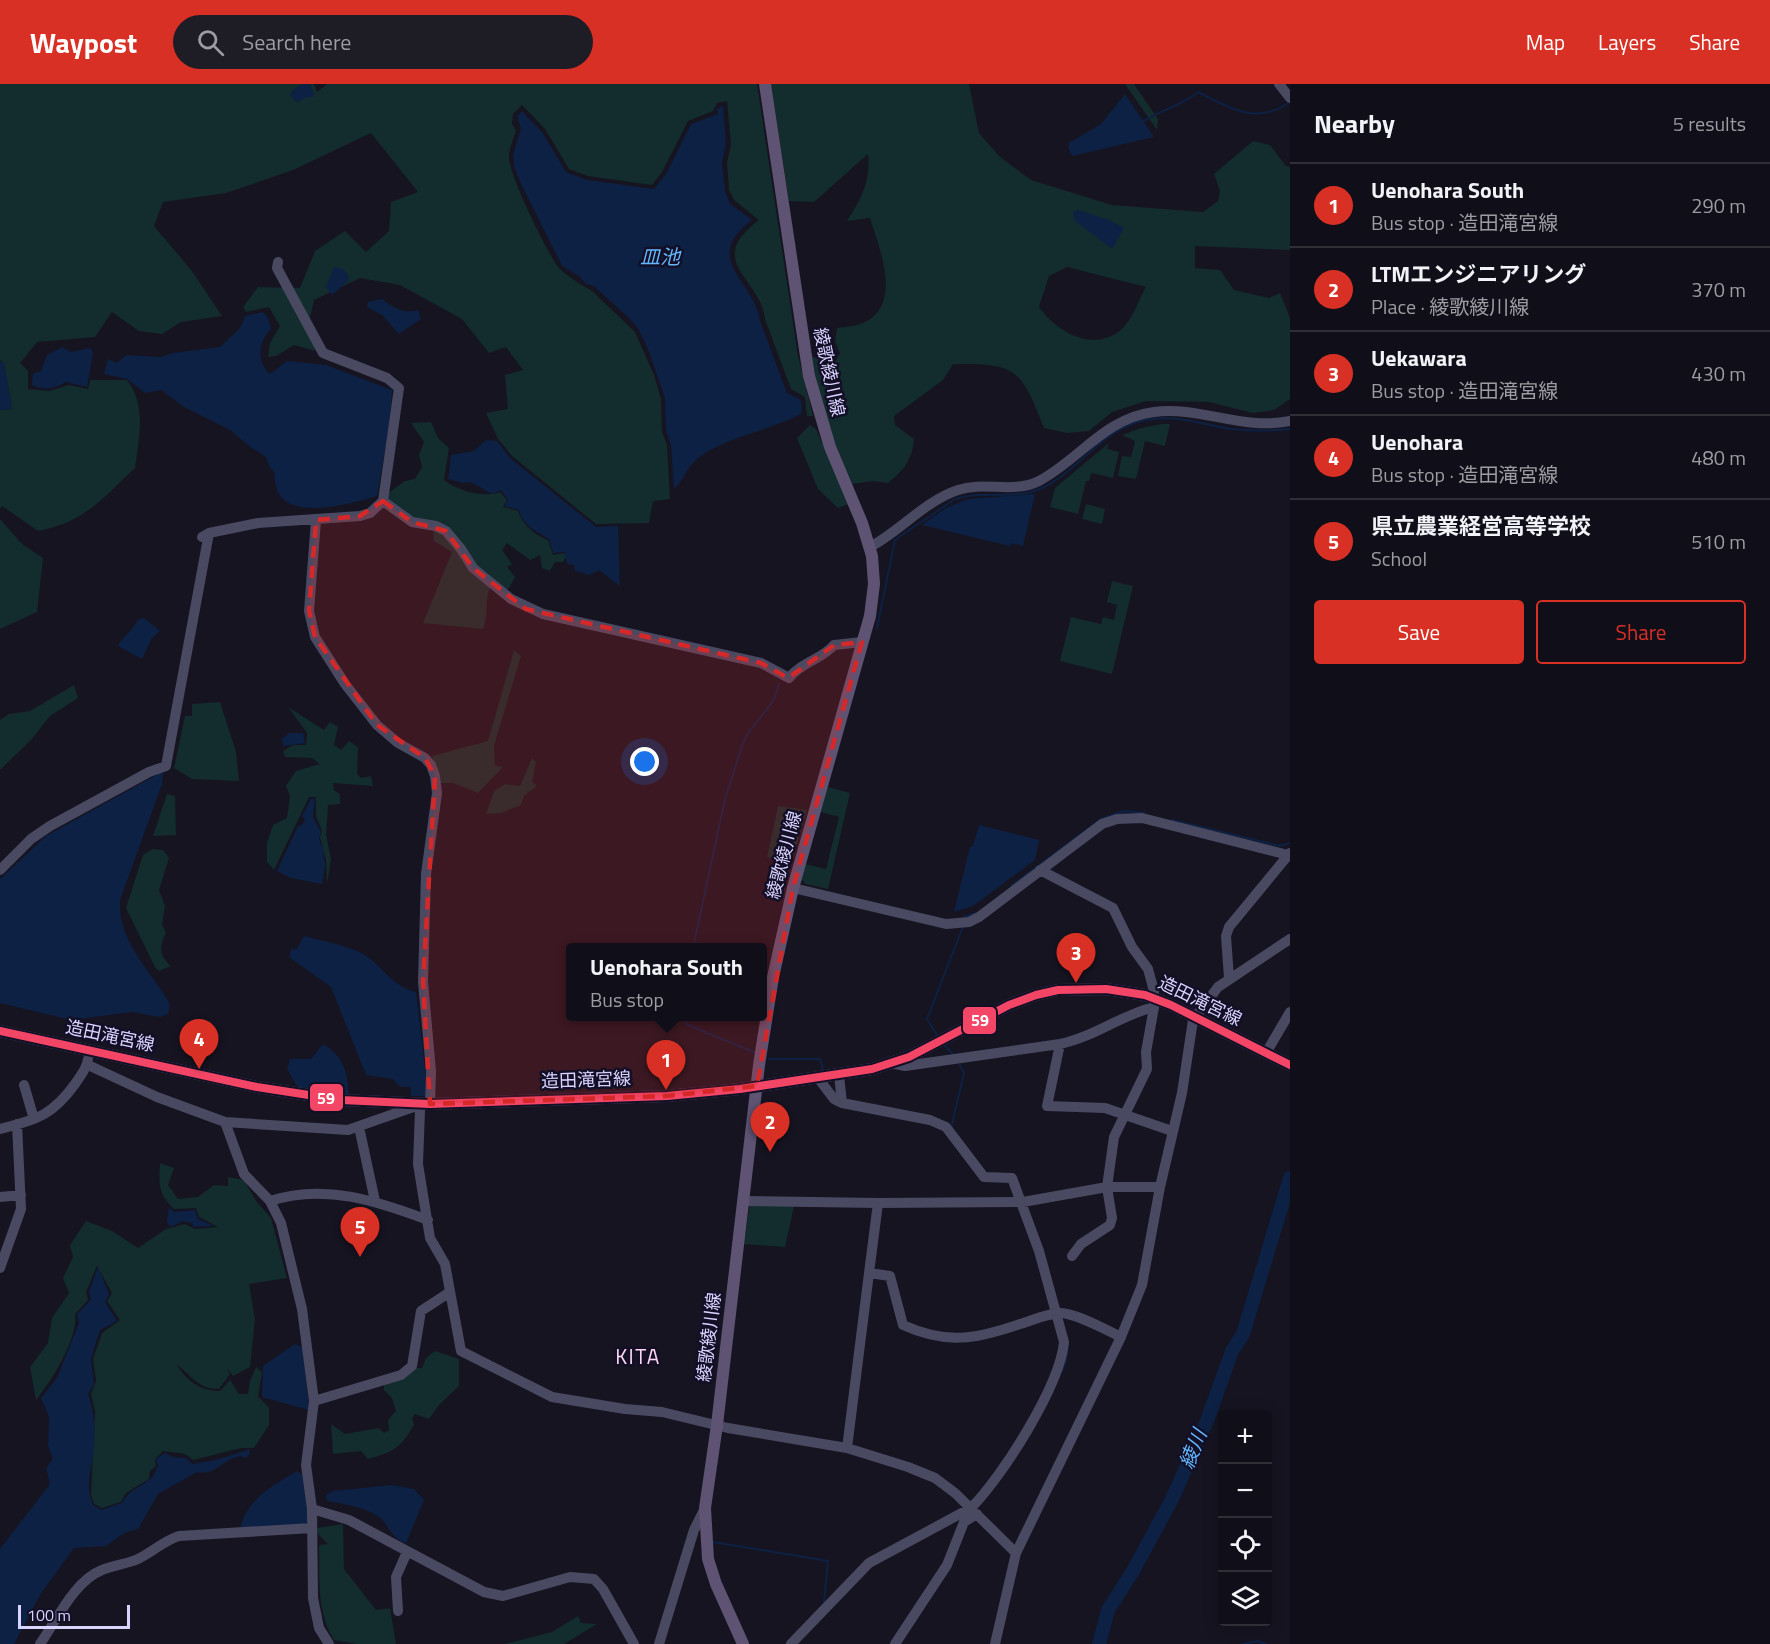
<!DOCTYPE html>
<meta charset="utf-8">
<style>
:root{--surface:#100f19;--page:#1e1d26;--text:#f1f3f6;--muted:#9c9ca2;--line:#302f38;--accent:#d93025}
body{margin:0;font-family:"Titillium Web","Noto Sans JP",sans-serif;background:var(--page);color:var(--text)}
.controls{position:absolute;right:18px;bottom:18px;display:grid;overflow:hidden;border-radius:6px;box-shadow:0 3px 15px #0003}
.controls button{width:54px;height:54px;display:grid;place-items:center;padding:0;border:0;border-bottom:2px solid var(--line);background:var(--surface);color:var(--text);font:30px sans-serif}
.scale{position:absolute;left:18px;bottom:15px;width:112px;box-sizing:border-box;padding-left:6px;border:3px solid #d9d4ff;border-top:0;font-size:16px;line-height:21px;white-space:nowrap;color:#d9d4ff;-webkit-text-stroke:4px #130f26;paint-order:stroke}
.you{position:absolute;left:645px;top:678px;width:21px;height:21px;margin:-15px;border:4px solid #fff;border-radius:50%;background:#1a73e8;box-shadow:0 0 0 9px #1a73e833}
.badge{display:grid;place-items:center;width:39px;height:39px;border-radius:50%;background:var(--accent);color:#fff;font-size:20px;font-weight:700}
.pin{position:absolute;translate:-50% -50px;filter:drop-shadow(0 2px 3px #0008)}
.pin::after{content:'';position:absolute;top:32px;width:21px;height:18px;background:inherit;clip-path:polygon(0 0,100% 0,50% 100%)}
.popup{position:absolute;left:566px;top:859px;width:201px;height:78px;box-sizing:border-box;display:grid;place-content:center;border-radius:6px;background:var(--surface);filter:drop-shadow(0 2px 4px #0005);font-size:20px;white-space:nowrap;color:var(--muted)}
.popup b{font-size:22px;color:var(--text)}
.popup::after{content:'';position:absolute;left:50%;top:100%;margin-left:-12px;border:12px solid transparent;border-top-color:var(--surface)}
.list{margin:0;padding:0;list-style:none}
h2{display:flex;justify-content:space-between;align-items:center;height:78px;margin:0;padding:0 24px;font-size:26px}
h2 small{font-size:20px;font-weight:400;color:var(--muted)}
.list li{display:grid;grid-template-columns:39px 1fr auto;gap:18px;align-items:center;box-sizing:border-box;height:84px;padding:0 24px;border-top:2px solid var(--line)}
.list b{display:block;font-size:22px;white-space:nowrap}
.list p{margin:0;font-size:20px;white-space:nowrap;color:var(--muted)}
.list em{font-size:20px;font-style:normal;color:var(--muted)}
.actions{display:flex;gap:12px;padding:18px 24px}
.actions a{flex:1;padding:14px 0;border:2px solid var(--accent);border-radius:6px;text-align:center;font-size:21px;color:var(--accent)}
.actions .main{background:var(--accent);color:#fff}
.icon{flex:none;width:33px;height:33px;fill:none;stroke:currentColor;stroke-width:2;stroke-linecap:round;stroke-linejoin:round}
.map{position:relative;flex:none;width:1290px;height:1560px;overflow:hidden}
header{display:flex;align-items:center;gap:36px;box-sizing:border-box;height:84px;padding:0 30px;background:var(--accent);color:#fff}
header strong{font-size:28px}
nav{display:flex;gap:33px;margin-inline-start:auto;font-size:21px}
.search{width:420px;height:54px;background:var(--page);display:flex;align-items:center;gap:15px;box-sizing:border-box;padding:0 21px;border-radius:33px;color:var(--muted);font-size:22px}
main{display:flex}
aside{flex:1;background:var(--surface)}
.map>svg:first-child{display:block}
.green{fill:#132c2d;fill-rule:evenodd}
.water{fill:#0d2144}
.lines{fill:none;stroke-linecap:round;stroke-linejoin:round}
.stream{stroke:#0d2144;stroke-width:2}
.river{stroke:#0d2144;stroke-width:14}
.minor{stroke:#4a4962;stroke-width:10}
.major{stroke:#5e5373;stroke-width:12}
.bus-1-casing{stroke:#130f26;stroke-width:12}
.bus-1{stroke:#f34667;stroke-width:8}
.marked{fill:#d62828;fill-opacity:0.2;stroke:#d62828;stroke-width:4.5;stroke-dasharray:12 8;stroke-linejoin:round}
.labels{text-anchor:middle;stroke-width:5;stroke-linejoin:round;paint-order:stroke}
.street-label{font-size:18px;fill:#d9d4ff;stroke:#130f26}
.water-label{font-size:20px;font-style:italic;fill:#62b6ff;stroke:#130f26}
.quarter-label{font-size:21px;letter-spacing:1.5px;fill:#ffd6f0;stroke:#130f26}
.line-badge{stroke:#130f26;stroke-width:2}
.badge-label{font-size:16px;text-anchor:middle;font-weight:bold;fill:#fff}
</style>
<header>
<strong>Waypost</strong>
<div class="search"><svg class="icon" aria-label="search" viewBox="0 0 24 24"><circle cx="10" cy="10" r="6"/><path d="M15 15l6 6"/></svg>Search here</div>
<nav><a>Map</a><a>Layers</a><a>Share</a></nav>
</header>
<main>
<div class="map">
<svg width="1290" height="1560" viewBox="0 0 1290 1560">
<rect width="100%" height="100%" fill="#161421"/>
<path class="green" d="M0,0H314L317,8L327,0H757L798,272L813,332H807L805,313L791,305L765,235C761,194 703,178 759,136L734,116L729,106L727,79L731,60L727,17L717,19L713,27L688,37L662,88L652,101L588,92L569,85L545,45L522,21L513,30L512,40L516,46C514,54 509,64 509,73C509,91 546,166 558,183C562,188 585,204 591,206L635,248L654,291L661,315L662,348L667,361L670,415L653,417L649,439L596,440L512,372L498,355L486,329L508,325L505,291L523,286L506,263L489,269L462,235L400,201L360,194L314,216L309,238L315,267L294,261L276,272L268,273L270,259L280,242L269,223L246,228L243,223L258,203L300,204L315,167L345,147L366,168L389,147L391,118L418,108L371,49L293,86L226,109L163,118L154,142L192,187L222,232L181,238L162,250L139,247L112,228L95,253L37,258L20,279L28,287V305L49,307L69,301L88,305L90,296H127C147,322 139,354 135,384C102,415 85,438 38,447L2,422L0,425V326L12,325L4,279L0,276Z
M771,0H969L979,49L999,72L1031,96L1112,121L1203,128L1218,117L1220,107L1214,90L1253,57L1270,61L1286,82L1290,83V166L1195,162V184L1220,186L1234,206L1269,214L1280,209L1290,234V315L1274,326L1253,329L1209,318L1146,317L1112,328L1089,347L1067,349L1044,344C1021,285 1017,279 953,280L943,296L894,332L895,341L914,355C912,376 904,386 888,399L873,397L852,400C831,357 819,320 812,273L836,277L840,269L835,258L837,244C846,243 857,242 865,238C903,219 879,164 870,134L847,137C861,115 871,97 868,70L814,118L789,117ZM1067,183L1146,203C1139,215 1133,234 1123,244C1095,270 1058,249 1039,223L1049,192Z
M1125,0H1134L1158,35L1157,46Z
M431,338L438,354L449,364L444,396C458,407 484,414 500,408L507,416L503,423L518,427C524,443 534,450 548,456L553,471L564,469L566,473L563,478H555L550,487L542,484L540,471L530,476L507,459L502,466L512,480L507,483L515,493L509,504L500,509L491,503C484,514 489,531 483,545L423,539L452,468L434,457L433,446L412,435L388,419L387,410L405,397L415,395L422,383L419,371L424,358L411,339Z
M1162,340H1170L1165,362L1145,357L1136,395L1118,392L1122,372L1131,373L1135,357L1122,351L1141,344Z
M810,341L816,345L849,420L838,424L818,405L797,354Z
M1109,359L1107,365L1119,368L1113,394L1091,389L1089,397H1086L1078,430L1050,423L1055,404Z
M1086,420L1105,425L1102,440L1082,435Z
M0,435L22,460L43,474L37,528L0,545Z
M1112,497L1133,502L1112,590L1060,577L1071,533L1101,540L1103,533L1114,536L1117,521L1107,518Z
M514,566L521,572L494,662L495,681L503,683L478,709L453,699H441L432,672L488,657Z
M74,601L78,614L50,632L31,656L0,686V636L9,630L30,627Z
M220,618L236,668L239,697L192,695L174,684L185,632H192V620Z
M288,623L324,646L330,638L338,643L334,661L341,666L349,657L358,663L357,690L361,694L371,692L373,702L333,699L334,706L340,710V720L328,721L326,751L331,775L327,800L326,776L320,753L322,747L316,732V713H309L274,786L267,778V759L273,741L287,734L290,712L286,702L296,687L320,680L312,674L285,673L283,667L293,661H306L307,649Z
M532,674L536,678L532,698L537,702L524,712L521,721L501,729L486,730L494,707L505,700L520,702Z
M828,703L850,709L828,805L806,800L801,795L805,780L826,785L839,733L821,728Z
M167,710L175,712L176,751L153,752Z
M778,722L807,726L791,780L767,773Z
M152,765L163,766L169,774L159,806L165,822L162,840L166,849C159,862 159,872 171,882L159,887L155,883L126,824L143,771Z
M160,1079L174,1084L168,1101L178,1115L198,1113L214,1101L228,1102V1093L244,1096L256,1117L271,1134L287,1194L249,1200L255,1235L250,1283L233,1292L227,1284L230,1290L219,1305C199,1306 190,1290 176,1280C187,1297 200,1307 220,1307L230,1296L239,1310H248L250,1297L256,1283L262,1288L258,1312L269,1324V1341L254,1364H241L193,1376L185,1370L163,1367L155,1375L156,1382L150,1387L149,1395L126,1409L121,1418L102,1424L94,1420L91,1411L95,1327L91,1310L96,1297L93,1275L102,1249L120,1236L107,1217L112,1209L97,1182L86,1208L88,1216L75,1230C79,1253 51,1298 36,1316L30,1283L48,1259L52,1234L69,1209L63,1194L73,1173L70,1161L86,1137L112,1147L138,1164L166,1145L185,1140L195,1145L218,1143L199,1133L196,1124L174,1125C158,1110 159,1101 160,1079Z
M750,1120L794,1122L785,1163L744,1160Z
M435,1267L459,1275V1302L439,1321L429,1335L415,1330L412,1334L414,1341C401,1364 393,1368 368,1375L361,1367L333,1370L331,1340L345,1350L379,1344L384,1349L389,1346L388,1336L396,1327L392,1314L384,1306V1299L415,1284H422L426,1274Z
M343,1440L344,1485L376,1526L390,1524L396,1560H357L334,1556C316,1527 320,1494 319,1461L328,1460L318,1450L317,1444Z
M578,1532L581,1539L597,1540L564,1560H505L552,1548Z"/>
<path class="water" d="M310,0L315,12L305,14L297,19L290,11C295,2 301,0 310,0Z
M1125,10L1154,53L1072,72L1068,63L1069,59L1101,40Z
M723,22L726,59L722,79L725,107L730,120L752,136C699,175 756,198 760,237L787,309L801,316L802,329C771,347 723,353 696,376C687,384 683,397 674,405L671,361L666,347L665,314L649,268L639,246L630,235L594,202L586,200L579,192L562,182L520,98L514,82L513,71L521,45L517,32L522,27L542,48L566,88L587,96L654,105L666,90L691,40L718,30L717,25Z
M1078,126L1109,136L1124,144L1112,165L1074,136L1073,128Z
M334,183L343,185L349,193V196L332,211L326,203Z
M382,215C394,224 403,230 418,226L421,235L399,250L382,231L367,223L368,218Z
M263,228L269,236L271,245C258,257 256,278 270,290L287,277L326,281L392,306L390,339L377,412C353,419 302,434 282,414C275,407 275,396 274,387L270,384L266,373L249,362L230,346L184,323L161,306L145,309L127,295L104,290L108,275L117,279L126,271L161,273L173,269L220,263L240,244L245,232Z
M62,263L71,268L90,264L93,268L87,303L66,298C55,305 44,307 32,301L33,290L41,287L47,271Z
M0,277L4,279L12,325L0,326Z
M486,356L497,357L510,374L596,443L618,442L620,502L599,486L589,491L575,487L574,481L567,480L565,468L553,469L549,455C536,447 524,443 519,426L504,422L508,416L501,406L492,410L471,398L463,399L448,395L451,371L474,367Z
M1035,410L1023,462L1011,459L1010,462L922,441L946,424L968,415Z
M144,534L160,547L152,554L142,575L118,562C123,551 132,549 137,536Z
M289,649H303L305,659L283,662L282,655Z
M160,689H163L162,700L120,816C117,857 151,887 170,920L168,930L160,933L132,928L71,936L0,919V795L46,752Z
M311,715H315L313,733L321,748L319,755L323,765L325,782L322,800L291,794L277,787L298,742L302,741L305,736L302,732Z
M979,741L1039,756L1035,776L973,822L954,828L970,763L973,762Z
M304,852C322,857 347,861 363,870C384,883 391,902 416,908L425,985V1012H411V1003H400L393,995L366,991L331,903L289,873L292,864L296,866Z
M323,960C344,973 347,987 349,1011L298,1004L287,985L290,975H311Z
M169,1123L174,1128L195,1126L198,1135L214,1142L194,1143L192,1139L183,1137L170,1143L167,1137Z
M98,1183L109,1210L105,1218L117,1237L100,1246L91,1275L94,1300L88,1310C95,1329 96,1351 93,1371C91,1389 85,1403 93,1421L101,1426L122,1419L128,1410L152,1394L158,1382L156,1375L165,1369L173,1373L186,1374L192,1380L216,1376L250,1365L249,1371L245,1374L241,1372C222,1375 216,1392 197,1388L158,1410L138,1445L124,1449L106,1462L74,1464L40,1511L14,1560H0V1465L50,1400L46,1384L53,1375L48,1362L49,1333L41,1314L57,1294L79,1239L77,1230L91,1216L89,1208Z
M295,1260L303,1263L309,1326L262,1313L263,1282Z
M297,1387L302,1390L309,1437L304,1442L240,1445C247,1415 272,1402 297,1387Z
M391,1401L414,1405L424,1416L406,1459C391,1455 390,1442 379,1433C365,1423 344,1420 327,1417L326,1411L333,1407Z"/>
<g class="lines">
<path class="stream" d="M1142,38C1160,26 1182,22 1198,8C1225,22 1257,42 1288,19
M877,544L895,456L955,415C982,406 1012,416 1040,405C1079,388 1101,344 1146,336C1175,330 1202,340 1231,345C1251,347 1270,347 1290,345
M1172,736L1280,762L1290,759
M1011,802L1101,735L1124,727L1144,729
M964,833L976,829
M693,864L725,715L743,659C753,635 773,628 779,599
M681,932L688,941L756,969
M937,951L927,935L962,845
M945,962L953,970
M769,975H820L823,985
M951,1044L964,989L960,981
M1059,1293L1066,1277L1068,1261
M713,1458L828,1477L824,1518
M1243,1560L1258,1557L1266,1560"/>
<path class="river" d="M1099,1560L1108,1526L1133,1487L1172,1415L1207,1337L1232,1267L1243,1250L1290,1094"/>
<path class="minor" d="M1279,0L1290,14
M383,417L412,438L436,442L446,447L461,465L473,484L511,515L543,530L761,579L789,594C803,577 821,576 834,561L862,558
M316,436L309,527L315,553L345,600L377,641L398,659L425,674L431,681L435,692L437,709L426,790L423,898L431,987L430,1020
M202,453L209,449L258,439L360,432L370,429L383,417L399,304L387,294L323,269L277,184L278,178
M870,463C900,447 925,417 958,406C984,397 1013,410 1039,397C1080,375 1105,334 1154,328C1200,322 1243,347 1290,337
M0,786L31,755L50,742L149,688L166,682L209,449
M793,804L946,840L969,838L979,833L1102,740L1117,735L1142,734L1288,771
M1229,894L1226,852L1229,843L1290,769
M1060,960L1047,1022L1105,1024L1172,1047
M1266,969L1290,928
M891,979L905,982L1060,960C1094,953 1121,931 1154,923V907L1148,885L1132,863L1113,824L1040,786
M88,981L157,1013L225,1038L348,1046L422,1020
M839,991L842,1019
M24,1001L34,1035
M422,1020L420,1026L418,1080L430,1154L445,1180L461,1267L552,1313L625,1325L662,1328L728,1344L847,1364L908,1383L935,1394L955,1409L1016,1469
M225,1038L244,1090L270,1117L281,1139L302,1225L314,1317L306,1381L312,1425L313,1514L319,1544L329,1560
M359,1043L375,1117
M0,1045C37,1035 52,1032 75,1000C80,992 87,985 88,975
M0,1113L21,1111
M270,1117C324,1099 377,1117 428,1136
M743,1117L878,1119L869,1189L890,1192L903,1241C947,1261 976,1255 1020,1240C1033,1236 1046,1230 1060,1229C1076,1229 1106,1246 1121,1253
M878,1119L1023,1118L1107,1103H1160
M1072,1172L1081,1160L1110,1141L1112,1134L1107,1103L1114,1053L1147,985L1146,968L1154,923
M0,1184L21,1125L17,1040
M314,1317L401,1291L412,1282L421,1227L450,1208
M847,1364L869,1189
M312,1425L349,1436L484,1508L503,1512L570,1493L594,1495L603,1505L634,1560
M398,1527L396,1493L407,1468
M40,1560C57,1536 74,1497 102,1486C114,1481 127,1480 138,1475C153,1468 163,1457 179,1452L312,1444
M659,1560L694,1446L705,1424
M791,1560L869,1479L971,1424C1002,1393 1060,1302 1064,1258L1039,1167L1012,1094L984,1093L946,1043L930,1036L842,1019L834,1015L818,994
M895,1560L947,1481L964,1438L977,1430
M995,1560L1016,1469L1121,1253L1142,1201L1160,1103L1182,1009L1193,936L1218,903L1290,855"/>
<path class="major" d="M0,947L257,1003L341,1016L430,1020L667,1012L740,1005L872,985L909,973L1009,921L1036,911L1058,906L1106,905L1145,911L1171,921L1290,981
M743,1560L716,1500L708,1475L705,1424L717,1341L759,981L773,893L793,804L870,532L874,500L872,472L862,439L830,363L809,292L765,0"/>
<defs>
<path id="bus-1" d="M0,947L257,1003L341,1016L430,1020L667,1012L740,1005L872,985L909,973L1009,921L1036,911L1058,906L1106,905L1145,911L1171,921L1290,981"/>
</defs>
<use href="#bus-1" class="bus-1-casing"/>
<use href="#bus-1" class="bus-1"/>
</g>
<path class="marked" d="M383,417L412,438L446,447L473,484L526,525L761,579L788,594L834,561L862,558L793,804L757,1002L667,1012L430,1020L423,898L435,692L425,674L377,641L315,553L309,527L316,436L360,432Z"/>
<g class="labels">
<g class="street-label">
<text transform="translate(829 288) rotate(78)" y="6">綾歌綾川線</text>
<text transform="translate(784 771) rotate(-75)" y="6">綾歌綾川線</text>
<text transform="translate(1200 917) rotate(26)" y="6">造田滝宮線</text>
<text transform="translate(110 952) rotate(12)" y="6">造田滝宮線</text>
<text transform="translate(586 996) rotate(-2)" y="6">造田滝宮線</text>
<text transform="translate(709 1253) rotate(-83)" y="6">綾歌綾川線</text>
</g>
<g class="water-label">
<text x="660" y="180">皿池</text>
<text transform="translate(1193 1365) rotate(-68)" y="7">綾川</text>
</g>
<g class="quarter-label">
<text x="638" y="1280">KITA</text>
</g>
</g>
<g class="line-badge">
<rect x="962" y="922" width="35" height="29" rx="6" fill="#f34667"/>
<rect x="309" y="999" width="35" height="29" rx="6" fill="#f34667"/>
</g>
<g class="badge-label">
<text x="980" y="942">59</text>
<text x="326" y="1020">59</text>
</g>
</svg>
<div class="controls">
<button>+</button>
<button>−</button>
<button><svg class="icon" aria-label="locate" viewBox="0 0 24 24"><circle cx="12" cy="12" r="6"/><path d="M12 2v4M12 18v4M2 12h4M18 12h4"/></svg></button>
<button><svg class="icon" aria-label="layers" viewBox="0 0 24 24"><path d="M12 4l9 5-9 5-9-5zM3 14l9 5 9-5"/></svg></button>
</div>
<div class="scale">100 m</div>
<div class="you"></div>
<div class="pin badge" style="left:666px;top:1006px">1</div>
<div class="popup"><b>Uenohara South</b>Bus stop</div>
<div class="pin badge" style="left:770px;top:1068px">2</div>
<div class="pin badge" style="left:1076px;top:899px">3</div>
<div class="pin badge" style="left:199px;top:985px">4</div>
<div class="pin badge" style="left:360px;top:1173px">5</div>
</div>
<aside>
<h2>Nearby<small>5 results</small></h2>
<ul class="list">
<li><span class="badge">1</span><div><b>Uenohara South</b><p>Bus stop · 造田滝宮線</p></div><em>290 m</em></li>
<li><span class="badge">2</span><div><b>LTMエンジニアリング</b><p>Place · 綾歌綾川線</p></div><em>370 m</em></li>
<li><span class="badge">3</span><div><b>Uekawara</b><p>Bus stop · 造田滝宮線</p></div><em>430 m</em></li>
<li><span class="badge">4</span><div><b>Uenohara</b><p>Bus stop · 造田滝宮線</p></div><em>480 m</em></li>
<li><span class="badge">5</span><div><b>県立農業経営高等学校</b><p>School</p></div><em>510 m</em></li>
</ul>
<div class="actions"><a class="main">Save</a><a>Share</a></div>
</aside>
</main>
